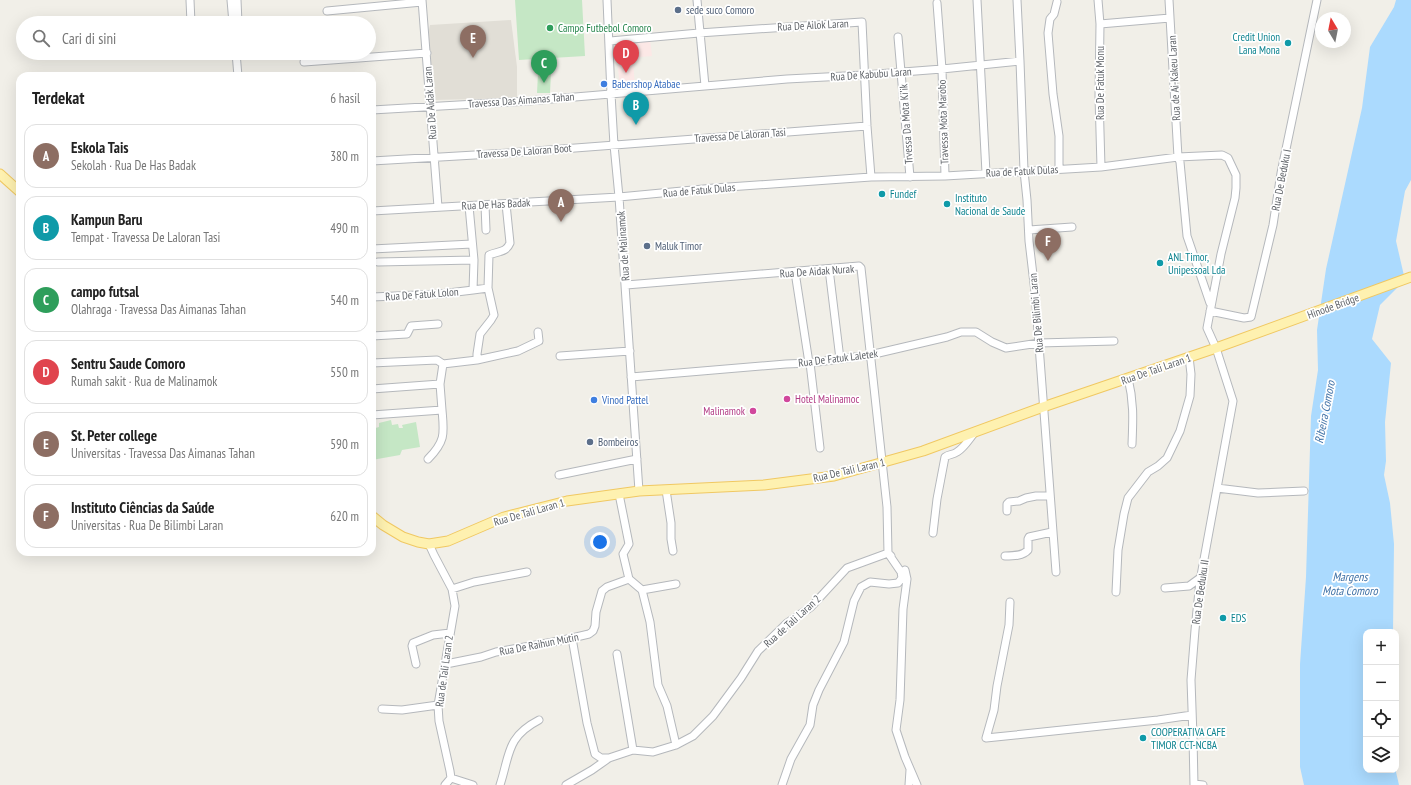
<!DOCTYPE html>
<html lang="id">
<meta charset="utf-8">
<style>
:root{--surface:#fff;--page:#f2f2f2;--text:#222;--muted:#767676;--line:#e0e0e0;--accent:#db2777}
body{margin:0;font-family:"PT Sans Narrow",sans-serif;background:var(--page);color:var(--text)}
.controls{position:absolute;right:12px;bottom:12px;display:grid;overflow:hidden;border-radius:8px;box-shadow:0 4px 16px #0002}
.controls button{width:36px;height:36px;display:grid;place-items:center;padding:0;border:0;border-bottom:1px solid var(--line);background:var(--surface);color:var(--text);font:20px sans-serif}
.compass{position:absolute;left:1315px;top:12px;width:36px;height:36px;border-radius:50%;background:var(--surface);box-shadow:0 4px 16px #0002;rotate:350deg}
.you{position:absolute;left:600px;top:542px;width:14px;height:14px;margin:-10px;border:3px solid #fff;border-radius:50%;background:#1a73e8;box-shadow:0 0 0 6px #1a73e833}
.badge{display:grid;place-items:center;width:26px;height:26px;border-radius:50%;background:var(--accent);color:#fff;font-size:13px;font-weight:700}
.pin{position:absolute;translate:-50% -33px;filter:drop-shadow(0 1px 2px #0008)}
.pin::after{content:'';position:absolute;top:21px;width:14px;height:12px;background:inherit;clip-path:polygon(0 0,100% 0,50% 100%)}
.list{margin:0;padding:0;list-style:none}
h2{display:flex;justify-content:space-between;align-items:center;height:52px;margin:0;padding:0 16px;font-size:17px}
h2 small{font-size:13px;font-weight:400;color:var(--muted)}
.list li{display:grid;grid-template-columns:26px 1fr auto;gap:12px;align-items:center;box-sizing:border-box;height:64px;margin:0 8px 8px;padding:0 8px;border:1px solid var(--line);border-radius:12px}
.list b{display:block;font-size:15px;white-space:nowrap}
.list p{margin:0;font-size:13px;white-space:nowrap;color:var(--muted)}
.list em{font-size:13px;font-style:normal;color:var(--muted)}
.icon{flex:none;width:22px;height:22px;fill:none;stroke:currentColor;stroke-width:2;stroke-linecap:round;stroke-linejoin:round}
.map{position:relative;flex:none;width:1411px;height:785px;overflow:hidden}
.search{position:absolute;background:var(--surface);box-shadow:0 4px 16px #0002;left:16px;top:16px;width:360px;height:44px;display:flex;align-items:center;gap:10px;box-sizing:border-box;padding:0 14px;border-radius:22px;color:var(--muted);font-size:15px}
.panel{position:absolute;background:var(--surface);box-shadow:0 4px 16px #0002;left:16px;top:72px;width:360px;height:484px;border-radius:12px}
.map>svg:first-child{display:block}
.education{fill:#e1ded6}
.medical{fill:#fce8e6}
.green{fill:#c5e7c5}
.water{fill:#abdafe}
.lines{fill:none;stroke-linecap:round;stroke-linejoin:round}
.minor-casing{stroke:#b5b8bc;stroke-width:9}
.major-casing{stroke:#f0c862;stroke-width:11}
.minor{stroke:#fff;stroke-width:7}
.major{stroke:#fef1b0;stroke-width:9}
.service-dot{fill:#5c6f8a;stroke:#fff;stroke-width:1.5}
.leisure-dot{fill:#2e9e5b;stroke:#fff;stroke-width:1.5}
.culture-dot{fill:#0f9aa8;stroke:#fff;stroke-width:1.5}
.shop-dot{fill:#3f7fe0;stroke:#fff;stroke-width:1.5}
.hotel-dot{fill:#d1479c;stroke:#fff;stroke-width:1.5}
.labels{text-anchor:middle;stroke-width:3.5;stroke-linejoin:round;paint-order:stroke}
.service-label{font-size:11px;fill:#4e5e75;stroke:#fff;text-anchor:start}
.street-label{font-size:11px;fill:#5f6368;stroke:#fff}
.leisure-label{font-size:11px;fill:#27864d;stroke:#fff;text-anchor:start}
.culture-label{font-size:11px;fill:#0d838f;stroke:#fff;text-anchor:start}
.shop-label{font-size:11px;fill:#366cbe;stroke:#fff;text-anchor:start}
.hotel-label{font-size:11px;fill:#b23c85;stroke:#fff;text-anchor:start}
.water-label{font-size:12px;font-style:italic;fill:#4374a8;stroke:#fff}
</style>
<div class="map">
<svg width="1411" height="785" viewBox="0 0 1411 785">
<rect width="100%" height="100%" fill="#f1efe8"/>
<path class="education" d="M511,20L517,67V98L435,100L428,34L430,25Z"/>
<path class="medical" d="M650,39L652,56L640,57V60L633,61L635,86L620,87L615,42Z"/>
<path class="green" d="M515,0H582L585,56L519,60Z
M538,73H551L550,93H537Z
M391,420L392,425L398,424L399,428H403L402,425L416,422L420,447L402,450L400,455L372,460V429L379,427V423Z"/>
<path class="water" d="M1396,0H1411V180L1405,191L1396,241L1405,280L1380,305L1372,339L1391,363L1385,422L1386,461L1384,475L1390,503L1394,544L1393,632H1366V770H1396V676V772L1399,785H1304L1300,767V664L1306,577L1311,416L1318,370L1317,330L1326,269L1362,108L1370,47L1394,7Z"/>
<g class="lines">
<defs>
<path id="minor" d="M190,0L191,23
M231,0L233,23
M237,0L238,23
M422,0L438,207
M607,0L611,94L614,145L619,197L639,491
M697,0L705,86
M977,0L986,173
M1017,0L1020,61
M1098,0L1100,24L1099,96L1101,167
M1169,0L1178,157L1180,162L1187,236L1210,303
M1057,2L1054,14L1050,19L1048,33L1053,94L1059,136V169
M937,3L942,69L945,176
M327,11L422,2
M1100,24L1170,18
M898,37L910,177
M610,41L699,33L862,22L867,126L871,177
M236,53L238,76
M304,62L427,53
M372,110L528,101L787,79L864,75L942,69L1020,61L1024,171L1027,200L1029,241L1035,292L1056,572
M372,161L509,153L867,126
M485,205L486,230
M372,211L619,197L714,188L871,177L945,176L1101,167L1178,157L1222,155L1228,158L1236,175V188L1235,198L1221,254L1207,328L1216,348L1233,401L1200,581L1195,630L1191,680L1193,737L1194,785
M1029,230L1072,227
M372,249L472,244
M378,262L474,260
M829,269L840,359
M795,272L809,363
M626,285L859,266L861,268L887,507L888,553L901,572L902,578L898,583L889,584L870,582L861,587L854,601L844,642L819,690L813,705L810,725L791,759L782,785
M488,288L489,255C498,251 506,253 510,243L506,204
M372,297L440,294L473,290
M1210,311L1244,318L1251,317L1273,225L1281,173L1317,0
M372,336L407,334L411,326L438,324
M560,356L630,351
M477,360L518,351L539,341L538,332
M372,363L437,360L443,364
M810,363L820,448
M631,377L786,364L810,363L870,355L947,337L961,332H976L992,342L1006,348L1039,343L1114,341
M1128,378C1134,402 1133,420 1132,444
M372,389L440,384
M372,415L442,410L440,384L443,364L477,360V354L480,334L491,320L494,315L488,288L473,290L474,260L469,206
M428,459C446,441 444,433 442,410
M559,475L637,459
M1217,488L1258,493L1304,491
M666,490L671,523V539L673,551
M1007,511V504L1009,502L1019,501L1026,498L1036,496H1049
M933,533L937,499L945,457C949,454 953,455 957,452C965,447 969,439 975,432
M429,544L434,555L452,589L455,606L438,705L439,721L450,771L451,778L473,785
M1005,556C1013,556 1023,556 1028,550V539L1029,537L1052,532
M905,570L907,579L903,609L900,700L896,730L905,757L917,785
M629,579L642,590L650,622L658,685L667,706L676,745
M1165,588L1189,586L1200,578
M452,589L474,582L527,572
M642,590L676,584
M1116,592L1118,550L1124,514L1128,498L1148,472L1158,466L1167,458L1180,431L1190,396L1191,374L1189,357
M1010,602L1009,625L997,686L994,710L986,738L1158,720L1192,715
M572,638L587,723L595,754L601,758H609
M617,654L633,750
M416,664L412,646L413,643L433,635L450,633
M446,664L481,657L496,652L559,641L589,634L593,631L595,626L596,612L602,591L607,587L629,579L623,554L629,544L619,494
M382,709L402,710L438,705
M1194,784L1203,785
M445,785L451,778
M500,785C510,755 506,737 539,720
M566,785L592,770L609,758L633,750L653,752L676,745L693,736L713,716L741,678L758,651L787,623L811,607L847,568L888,553L891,556
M909,785L910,770"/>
<path id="major" d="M0,174L20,192
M372,516L383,525L403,537L418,542L429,544L448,541L504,517L567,501L639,491L764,485L834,476L923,451L1043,407L1216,348L1411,277"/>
</defs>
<use href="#minor" class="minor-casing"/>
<use href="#major" class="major-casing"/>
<use href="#minor" class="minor"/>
<use href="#major" class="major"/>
</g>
<g class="service-dot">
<circle cx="678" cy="10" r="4"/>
<circle cx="647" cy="246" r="4"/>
<circle cx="590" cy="442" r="4"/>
</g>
<circle class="leisure-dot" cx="550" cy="28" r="4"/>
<g class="culture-dot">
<circle cx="1288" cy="43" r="4"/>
<circle cx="882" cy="194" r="4"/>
<circle cx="947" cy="204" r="4"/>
<circle cx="1160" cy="263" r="4"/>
<circle cx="1223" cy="618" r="4"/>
<circle cx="1143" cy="738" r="4"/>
</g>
<g class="shop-dot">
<circle cx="604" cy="84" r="4"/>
<circle cx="594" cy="400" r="4"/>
</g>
<g class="hotel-dot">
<circle cx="787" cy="399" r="4"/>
<circle cx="753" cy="411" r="4"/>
</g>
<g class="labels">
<g class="service-label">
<text x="686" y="14">sede suco Comoro</text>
<text x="655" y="250">Maluk Timor</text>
<text x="598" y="446">Bombeiros</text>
</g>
<g class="street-label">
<text transform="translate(813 25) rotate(-3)" y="4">Rua De Ailok Laran</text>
<text transform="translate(871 74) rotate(-4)" y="4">Rua De Kabubu Laran</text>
<text transform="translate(1174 78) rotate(-93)" y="4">Rua de Ai-Kakeu Laran</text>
<text transform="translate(1100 83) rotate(-90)" y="4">Rua De Fatuk Monu</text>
<text transform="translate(521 100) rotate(-4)" y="4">Travessa Das Aimanas Tahan</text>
<text transform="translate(430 103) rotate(-94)" y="4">Rua De Aidak Laran</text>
<text transform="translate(943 122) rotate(-92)" y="4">Travessa Mota Marobo</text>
<text transform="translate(906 124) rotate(-94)" y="4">Trvessa Da Mota Ki’ik</text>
<text transform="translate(740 135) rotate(-4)" y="4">Travessa De Laloran Tasi</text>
<text transform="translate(524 151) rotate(-4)" y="4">Travessa De Laloran Boot</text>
<text transform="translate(1022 171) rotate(-3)" y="4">Rua de Fatuk Dulas</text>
<text transform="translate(1281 180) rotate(-79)" y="4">Rua De Beduku I</text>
<text transform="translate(699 190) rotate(-5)" y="4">Rua de Fatuk Dulas</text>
<text transform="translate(496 204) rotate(-3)" y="4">Rua De Has Badak</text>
<text transform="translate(623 246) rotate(-94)" y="4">Rua de Malinamok</text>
<text transform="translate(817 271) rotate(-4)" y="4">Rua De Aidak Nurak</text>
<text transform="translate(422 294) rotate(-4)" y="4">Rua De Fatuk Lolon</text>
<text transform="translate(1333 306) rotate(-20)" y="4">Hinode Bridge</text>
<text transform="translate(1036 313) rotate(-95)" y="4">Rua De Bilimbi Laran</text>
<text transform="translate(838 358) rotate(-7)" y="4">Rua De Fatuk Laletek</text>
<text transform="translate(1156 369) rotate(-19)" y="4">Rua De Tali Laran 1</text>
<text transform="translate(849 470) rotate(-13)" y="4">Rua De Tali Laran 1</text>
<text transform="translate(529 512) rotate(-16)" y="4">Rua De Tali Laran 1</text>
<text transform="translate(1200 592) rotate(-82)" y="4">Rua De Beduku II</text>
<text transform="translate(792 621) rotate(-42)" y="4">Rua de Tali Laran 2</text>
<text transform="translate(539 644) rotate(-11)" y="4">Rua De Raihun Mutin</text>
<text transform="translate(444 671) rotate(-82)" y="4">Rua de Tali Laran 2</text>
</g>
<g class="leisure-label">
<text x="558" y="32">Campo Futbebol Comoro</text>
</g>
<g class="culture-label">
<text x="1280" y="41" text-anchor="end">Credit Union<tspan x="1280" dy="13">Lana Mona</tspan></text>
<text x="890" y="198">Fundef</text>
<text x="955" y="202">Instituto<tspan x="955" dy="13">Nacional de Saude</tspan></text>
<text x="1168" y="261">ANL Timor,<tspan x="1168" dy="13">Unipessoal Lda</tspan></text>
<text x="1231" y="622">EDS</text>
<text x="1151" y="736">COOPERATIVA CAFE<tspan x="1151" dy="13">TIMOR CCT-NCBA</tspan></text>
</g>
<g class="shop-label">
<text x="612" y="88">Babershop Atabae</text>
<text x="602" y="404">Vinod Pattel</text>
</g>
<g class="hotel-label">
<text x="795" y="403">Hotel Malinamoc</text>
<text x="745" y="415" text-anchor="end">Malinamok</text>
</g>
<g class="water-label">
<text transform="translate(1325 412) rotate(-79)" y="4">Ribeira Comoro</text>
<text x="1350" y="581">Margens<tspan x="1350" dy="14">Mota Comoro</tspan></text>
</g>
</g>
</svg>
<div class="controls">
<button>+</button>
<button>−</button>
<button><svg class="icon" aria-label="locate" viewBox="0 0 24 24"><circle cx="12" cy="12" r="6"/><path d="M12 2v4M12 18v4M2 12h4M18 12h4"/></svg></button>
<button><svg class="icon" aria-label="layers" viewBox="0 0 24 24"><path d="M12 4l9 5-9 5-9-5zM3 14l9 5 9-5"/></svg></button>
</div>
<svg class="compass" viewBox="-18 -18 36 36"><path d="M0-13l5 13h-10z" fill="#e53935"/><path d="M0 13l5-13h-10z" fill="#767676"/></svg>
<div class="you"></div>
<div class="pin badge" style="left:561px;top:222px;background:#8d6e63">A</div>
<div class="pin badge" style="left:636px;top:125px;background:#0f9aa8">B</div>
<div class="pin badge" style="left:544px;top:83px;background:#2e9e5b">C</div>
<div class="pin badge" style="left:626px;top:73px;background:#e0444e">D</div>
<div class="pin badge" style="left:473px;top:58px;background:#8d6e63">E</div>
<div class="pin badge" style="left:1048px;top:261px;background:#8d6e63">F</div>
<div class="search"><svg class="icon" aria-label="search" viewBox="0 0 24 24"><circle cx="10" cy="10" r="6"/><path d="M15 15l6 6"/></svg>Cari di sini</div>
<section class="panel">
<h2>Terdekat<small>6 hasil</small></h2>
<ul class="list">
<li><span class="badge" style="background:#8d6e63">A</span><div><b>Eskola Tais</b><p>Sekolah · Rua De Has Badak</p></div><em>380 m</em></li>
<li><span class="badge" style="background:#0f9aa8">B</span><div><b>Kampun Baru</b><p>Tempat · Travessa De Laloran Tasi</p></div><em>490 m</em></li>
<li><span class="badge" style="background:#2e9e5b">C</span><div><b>campo futsal</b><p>Olahraga · Travessa Das Aimanas Tahan</p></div><em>540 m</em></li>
<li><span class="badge" style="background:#e0444e">D</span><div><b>Sentru Saude Comoro</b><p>Rumah sakit · Rua de Malinamok</p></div><em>550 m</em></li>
<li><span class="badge" style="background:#8d6e63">E</span><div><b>St. Peter college</b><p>Universitas · Travessa Das Aimanas Tahan</p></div><em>590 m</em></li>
<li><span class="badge" style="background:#8d6e63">F</span><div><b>Instituto Ciências da Saúde</b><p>Universitas · Rua De Bilimbi Laran</p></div><em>620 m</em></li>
</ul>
</section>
</div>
